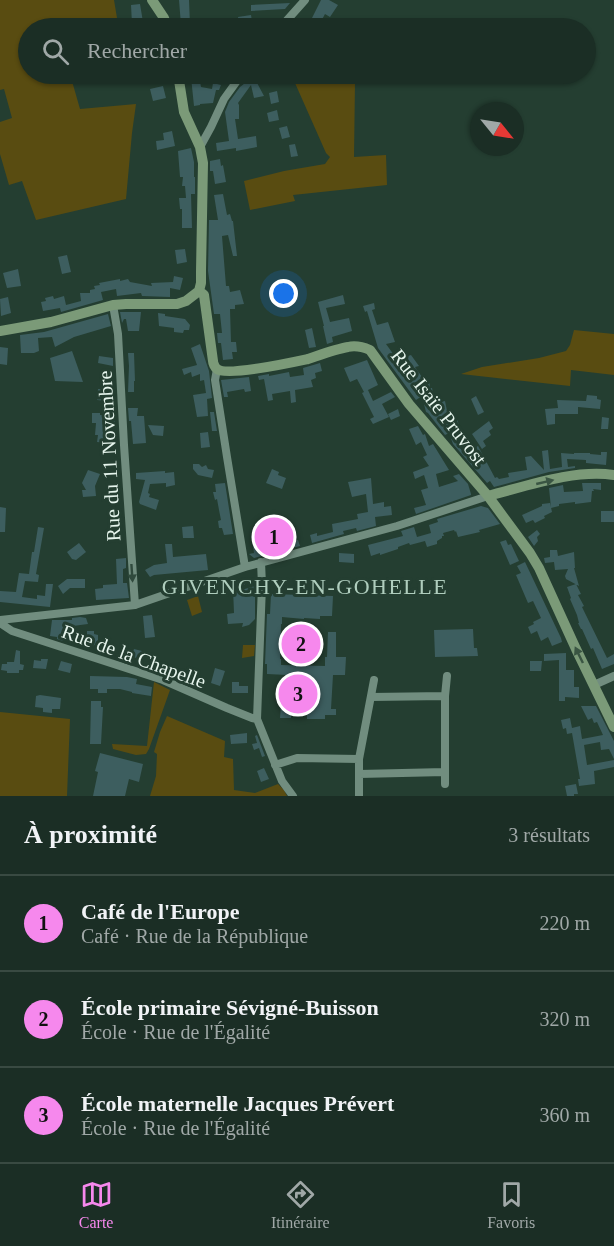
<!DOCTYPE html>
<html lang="fr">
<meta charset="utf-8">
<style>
:root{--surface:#1b2e25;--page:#283a32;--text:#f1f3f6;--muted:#a0a8a7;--line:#394a42;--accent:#f688ed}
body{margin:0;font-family:Georgia,serif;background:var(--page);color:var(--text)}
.compass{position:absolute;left:470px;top:102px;width:54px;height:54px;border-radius:50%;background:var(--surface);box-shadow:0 2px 4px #0004;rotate:120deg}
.you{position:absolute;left:284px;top:294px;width:21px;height:21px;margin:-15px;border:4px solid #fff;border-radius:50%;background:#1a73e8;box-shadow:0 0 0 9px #1a73e833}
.badge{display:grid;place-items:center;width:39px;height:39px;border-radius:50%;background:var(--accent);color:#111;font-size:20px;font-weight:700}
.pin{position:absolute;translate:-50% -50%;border:3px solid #fff;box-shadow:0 2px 6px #0006}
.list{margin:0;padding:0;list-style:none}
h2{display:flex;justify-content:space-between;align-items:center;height:78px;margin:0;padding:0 24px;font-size:26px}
h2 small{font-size:20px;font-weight:400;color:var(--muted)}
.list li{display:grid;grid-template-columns:39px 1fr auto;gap:18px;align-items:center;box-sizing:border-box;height:96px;padding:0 24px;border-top:2px solid var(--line)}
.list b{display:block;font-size:22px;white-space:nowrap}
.list p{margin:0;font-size:20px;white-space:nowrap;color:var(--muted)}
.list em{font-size:20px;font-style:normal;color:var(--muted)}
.icon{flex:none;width:33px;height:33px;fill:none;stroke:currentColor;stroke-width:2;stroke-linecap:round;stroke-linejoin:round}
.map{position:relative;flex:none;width:614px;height:796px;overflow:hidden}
.search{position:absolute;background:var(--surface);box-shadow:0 2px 4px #0004;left:18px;right:18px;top:18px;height:66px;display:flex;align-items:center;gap:15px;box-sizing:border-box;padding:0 21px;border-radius:33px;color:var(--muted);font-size:22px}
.sheet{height:366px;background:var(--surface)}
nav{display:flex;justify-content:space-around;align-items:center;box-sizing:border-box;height:84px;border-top:2px solid var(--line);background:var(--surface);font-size:16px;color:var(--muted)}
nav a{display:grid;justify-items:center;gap:3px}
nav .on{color:var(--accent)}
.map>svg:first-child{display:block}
.green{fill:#594c11}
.building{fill:#3d5e5f}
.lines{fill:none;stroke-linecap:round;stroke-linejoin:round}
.street{stroke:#718d7f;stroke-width:8}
.secondary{stroke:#7b9a78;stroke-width:10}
.oneway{fill:#3a5543}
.oneway2{fill:#304a3d}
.labels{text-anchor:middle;stroke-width:6;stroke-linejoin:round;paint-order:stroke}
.street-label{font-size:20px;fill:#e6f5ed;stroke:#243e31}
.quarter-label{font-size:22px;letter-spacing:1.5px;fill:#afcdbd;stroke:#243e31}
</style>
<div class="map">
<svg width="614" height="796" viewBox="0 0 614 796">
<rect width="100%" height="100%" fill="#243e31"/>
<path class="green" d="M0,0H114L118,24L127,21L129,28H28V74H70L80,109L136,104L132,133L126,199L36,220L22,181L9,185L0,154V122L12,118L4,89L0,90Z
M355,82L354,157L386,155L387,185L293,195L295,201L250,210L244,181L284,171L325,164L330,157L326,153L295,83Z
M574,330L614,334V375L571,370L570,386L461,374L482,367L539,358L566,351L570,345Z
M198,596L202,612L192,616L187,600Z
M243,645H255L254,656L242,658Z
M154,682L170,690L149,749L146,754L136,755L113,749L112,744L147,746Z
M0,712L70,719L67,796H0Z
M167,716L225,741L224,757L233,759L234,790L255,793L278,784L284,790L287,796H150L156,776L157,754L154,752L160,732Z"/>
<path class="building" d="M179,0H189L190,25H181Z
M321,0H329L338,5L330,17L325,14L318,27L310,22Z
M290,3L285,9L251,11V5Z
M140,4L143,22L148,23L147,28H138L139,25L132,24L131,5Z
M251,15L253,27L239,28L238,17Z
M248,74H259L255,79L264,96L254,98L251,85L238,103L239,105V119H235L238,139L256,136L257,147L236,151V148L217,151L216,143L229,141L225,112L229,102L240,87L249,80L247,77Z
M199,76L201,87L212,89L213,83L221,85L219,90H215H216L213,103L200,104V105L194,106L191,77Z
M163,86L166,98L153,101L150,89Z
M277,91L279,102L271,104L269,93Z
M277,110L279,120L269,122L267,113Z
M287,126L290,137L282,139L279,128Z
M172,131L175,146L157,150L156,141L164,140L163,133Z
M295,144L298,156L291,157L289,145Z
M191,148L194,162V177H195V194H191L192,228H182V209H180L179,198H186L185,186H182L183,177H180L178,151Z
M220,159L221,166L223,165L226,182L215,184L213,171H210V161Z
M223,194L227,215L230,214L232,221H233L237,256H233L228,235L222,236L226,286H229L230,292L240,290L244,304L235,305V309H230L231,342H236L237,352H232L233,359L223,360L221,343H218L217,333H222L220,314H214L208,271L209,220H218L214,195Z
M185,249L187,262L177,264L175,250Z
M67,255L71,272L62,274L58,257Z
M18,269L21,286L7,288L3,273Z
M174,276L183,278L180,290L170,288V297L142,296L141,293L117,296L116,289L101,292L103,300L61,312L60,308L43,311L41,302L46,301L45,298L53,296L54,299L64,296L66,305L81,301L80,293H90V290L95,289L94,286L100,285L99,283L120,279V281L128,279L130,282L152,286L151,283L173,282Z
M343,295L345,304L326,308L330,322L349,318L352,331L332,337L333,342L327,344L323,326H324L318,302Z
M8,297L11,313L1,316L0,299Z
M374,303L375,309L372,310L377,325L388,322L395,342L386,344L394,355L401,353L402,358L411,355L419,366L415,367L424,380L429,379L430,388H432L434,398L440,396L441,402L445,401L447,411L449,409L454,418L456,417L465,440L458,446L465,454L478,446L495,478L497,477L499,479L509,477L508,473L527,470L525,457L531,456L544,470L542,451L548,450L550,469L562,467L561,453L574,454V453H590V454L601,455V452H607L606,465L586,463V460L567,459L568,467L575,466V468L549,472L494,487L490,481L487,483L453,444L449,433L445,435L428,413L426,412L422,396L416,400L378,348L367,311L365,312L363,306Z
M120,312H141L139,331H128L126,319H124L122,323Z
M158,313L165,314V316L185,319L190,325L189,330H184L183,333L174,332V328L159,326Z
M108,314L111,326L74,337L55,347L52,337L38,338L39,351L34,353H21L20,335L44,332Z
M312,328L316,347L309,348L305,330Z
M200,344L209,371L212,398L207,399L208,416L197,417L193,395L206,393L204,380L200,381V374L192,377L191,372L184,375L182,369L197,365L191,348Z
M0,347L8,348L7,365L0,364Z
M72,351L83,382L55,381L50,358Z
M128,353H134L135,381H134V392H128L129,366Z
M99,356L113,358V366L98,363Z
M367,360L378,385L364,392L357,379L350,382L344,368Z
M320,363L322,371L315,373L316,378L311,380L313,387L295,390L296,402L291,403L290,391L272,394L273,400L268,401L264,379L259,380L258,376L269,374V376L289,372L290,377L304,375L303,368Z
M249,377L251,391L245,392L244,389L227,392L228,397H224L221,380Z
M98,389H107L106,401L97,400Z
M368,390L373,401L391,392L395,397L382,404L389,417L373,424L370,419L374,417L362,393Z
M587,395L597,396V399L601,400L600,409L578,407V414H555V424L547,425L545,409L558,408L557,400L586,401Z
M476,396L484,412L478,415L471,399Z
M128,408H138L137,416H144L146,443L133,444L131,421H129Z
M398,409L400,416L391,420L388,414Z
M210,412H214L217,431H212Z
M92,413H100V415L115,416V425H109V436H107V443L97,442L98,435H95L96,423H92Z
M602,417L609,418L608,429H601Z
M489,421L493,428L489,431L491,435L483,441L486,446L482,449L472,434Z
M148,425L164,426L163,436L153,435Z
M418,426L423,435L425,434L429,446L433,444L449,470L436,474L439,487L458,481L453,476L459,474L468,484L471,494V495L416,514L414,508L426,505L421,490L428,488L424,475L415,479L413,472L429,466L423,457L427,455L421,442L416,445L409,429Z
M208,432L210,447L201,448L200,433Z
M193,464H199L202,467L206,465L208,469L214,470L212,478L198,475L193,469Z
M272,469L279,472L278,475L286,478L282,489L266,483Z
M88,470L100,474L95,486L96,496L83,497L82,490H86L82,483Z
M165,471V473L174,472L175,485L166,487V483L150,484L148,493L150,494L149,497L159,500L156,510L140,504L139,502L145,480L136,479V473Z
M371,478L373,504L384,502V507L391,506L392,515L375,517L376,526L357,531L356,528L343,531L344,534L312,543L310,535L317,533V536L333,532L332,524L358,519L357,514L368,512L366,494L352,497L348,482Z
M225,483L233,534L224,535L222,528H219L218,521L221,520L219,510L217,499L215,500L213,492H216L215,484Z
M582,483H601V490L593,489L594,491H592L591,502L575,504V502L559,504V506L551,508L549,488L563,485L564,492L583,491Z
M550,503L552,512L544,516L545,518L535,523L533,520L526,523L522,515L542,506V504Z
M481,506L488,508L500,524L479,530L480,532L458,537L456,531L455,532L454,530L443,533L444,536H442V538L437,541V544L427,547L425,541L410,545L409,543L398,547V549L380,555V553L371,556L368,545L403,536L401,531L414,527L417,537L431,533L429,525L438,522L437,519Z
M0,507L6,508L5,532H0Z
M601,511H614V522H601Z
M117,515L119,534L110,535L108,516Z
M277,516L283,532L291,530L294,541L298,540L300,546L254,558L249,554L254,553L252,540L267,539L263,519Z
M193,526L194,538H183L182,527Z
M38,527L44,528L36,574L39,575L38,582L25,581L22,597L37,599V595L45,596L46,584H53L50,607L0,602V591L16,592L19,573L29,574L32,552H38H34Z
M537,530L540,534L537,537L538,541L534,546L528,537Z
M506,540L508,545L511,544L519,561L510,565L500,542Z
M79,543L86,552L76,560L72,559L67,552Z
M165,544H172L173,557L206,554L208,570L154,575L150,577L145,570L154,565L167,563Z
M550,550H557L558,556L574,552L575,568H574L579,586L566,579L565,576L568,569L555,570L554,562L545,563L544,558L550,557Z
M339,553L354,554V563L339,562Z
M126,558V568L123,569V583H127L129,598L96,600L95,589L103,588V585L117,584L116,559Z
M525,562L561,638L562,642L552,646L548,637L541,641L537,631L531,634L528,627L534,624L533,622L541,618L533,601L528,603L516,575L521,573L517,566Z
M67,579H85V588H70L63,594L58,586Z
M241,579L249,580L238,591L255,586V619L249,625L242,627L243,623L228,624L227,614L234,613L233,588Z
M576,584L581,594L578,595L584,606L582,607L607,658L614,654V664L602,669L593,648L591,649L582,629H581L578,623H579L577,615L570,599L571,598L567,587Z
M271,594L333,596L332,616H320V619L304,618V619L282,617V624H281L280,659H281V665L325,666V657H327L328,632H336V657H346L345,675H333L331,709H336V715H325V719H307L306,695H307L308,676L267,674V664H265L267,614H270Z
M152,615L155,637L145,638L143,616Z
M80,617L86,618L88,624L65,627L63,641L57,639V637L50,636L52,620H72V618Z
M473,629L474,648H477L478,656L435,657L434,630Z
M87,631H94V634L98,635V645L82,646V640H87Z
M134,649L146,652L143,660L120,653V651L133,652Z
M16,650L20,651V664L24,665L23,670H19V673H7V671L1,670L2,664H7V662H14Z
M566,653V670H574V687H579V698L565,697V701H559V660L544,661V654Z
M41,659H48L46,669L33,668L34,660L41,661Z
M61,661L72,664L70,673L58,670Z
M530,661H542L541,671H530Z
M215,668L225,671L220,686L211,683Z
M90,676L127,677L137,679L136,684L152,687L151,696L132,693V692L120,689H107V693H98V689H90Z
M232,682H239V686H248V693H232Z
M40,695L61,698L60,709H52V713L43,712V708L35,707L36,696Z
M91,701H101V707H103L101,744H90Z
M281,704H291V718H280Z
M581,706H596L614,741V759L609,749L601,750L600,742L584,745L587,765L614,760V767L594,771L595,784L579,786L578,779H580L572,733L567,734L566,728L563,729L561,720L570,718L572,728L580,726L582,739L603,735L597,722L594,723L592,718L588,720Z
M247,733V743L231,744L230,735Z
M257,735L265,756L262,757L259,748L254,750L252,744L257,743L255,736Z
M100,753L143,764L139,782L129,779L125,796H93L98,772L95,771Z
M264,768L269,779L261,782L257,771Z
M576,784L578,794H574V796H567L565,786Z"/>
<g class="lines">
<path class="street" d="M280,28L305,0
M200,147L211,127L224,99L242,74
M113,305L118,334L124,445L135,605
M217,369L215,380L227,457L245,567
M261,562L262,585L257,719L282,781L293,796
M0,620L135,605L245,567L397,526L488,496
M0,623L12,631L163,680L227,708L252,718L257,719
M594,685L614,676
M371,697L445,696
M275,765L297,758L359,759L374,680
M359,774L445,772
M445,784V696L447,676
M359,796V759"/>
<path class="secondary" d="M152,0L164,18L168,28
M178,74L184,112L200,147L203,163L201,271V283L199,291
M199,291L204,295L213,361C213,363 215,368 217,369C226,377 294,362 308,359C320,355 336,349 348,347C356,345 363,347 370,350L409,404L488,496L530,553L539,568L576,649L614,727
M0,331L51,322L113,305L126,304H177L186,301L199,291
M488,496C527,486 574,469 614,475"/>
</g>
<defs><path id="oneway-solid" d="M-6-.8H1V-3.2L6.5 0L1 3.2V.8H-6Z" transform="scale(1.5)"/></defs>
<g class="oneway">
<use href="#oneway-solid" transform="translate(545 482) rotate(-13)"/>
<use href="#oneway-solid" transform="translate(579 655) rotate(-116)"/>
</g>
<use class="oneway2" href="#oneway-solid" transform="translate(132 573) rotate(86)"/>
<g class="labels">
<g class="street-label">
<text transform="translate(439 407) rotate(52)" y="7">Rue Isaïe Pruvost</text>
<text transform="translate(109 456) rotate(-93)" y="7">Rue du 11 Novembre</text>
<text transform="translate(134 656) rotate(20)" y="7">Rue de la Chapelle</text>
</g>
<g class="quarter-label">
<text x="305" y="594">GIVENCHY-EN-GOHELLE</text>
</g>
</g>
</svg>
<svg class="compass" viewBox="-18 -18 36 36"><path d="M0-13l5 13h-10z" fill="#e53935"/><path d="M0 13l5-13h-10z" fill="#a0a8a7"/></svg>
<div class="you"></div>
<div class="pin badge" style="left:274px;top:537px">1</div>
<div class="pin badge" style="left:301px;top:644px">2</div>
<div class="pin badge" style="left:298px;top:694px">3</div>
<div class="search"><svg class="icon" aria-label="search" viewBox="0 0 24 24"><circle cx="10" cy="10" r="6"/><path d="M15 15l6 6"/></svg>Rechercher</div>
</div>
<section class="sheet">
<h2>À proximité<small>3 résultats</small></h2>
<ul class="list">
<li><span class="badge">1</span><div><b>Café de l'Europe</b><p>Café · Rue de la République</p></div><em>220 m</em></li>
<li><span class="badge">2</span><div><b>École primaire Sévigné-Buisson</b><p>École · Rue de l'Égalité</p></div><em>320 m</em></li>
<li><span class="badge">3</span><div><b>École maternelle Jacques Prévert</b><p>École · Rue de l'Égalité</p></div><em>360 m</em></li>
</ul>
</section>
<nav>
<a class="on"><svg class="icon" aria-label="map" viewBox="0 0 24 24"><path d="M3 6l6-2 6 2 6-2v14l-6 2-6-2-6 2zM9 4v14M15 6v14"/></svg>Carte</a>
<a><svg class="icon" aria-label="directions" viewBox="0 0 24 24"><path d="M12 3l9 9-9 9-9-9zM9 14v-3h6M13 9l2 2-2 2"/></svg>Itinéraire</a>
<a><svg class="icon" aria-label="saved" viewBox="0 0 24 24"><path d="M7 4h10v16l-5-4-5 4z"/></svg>Favoris</a>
</nav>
